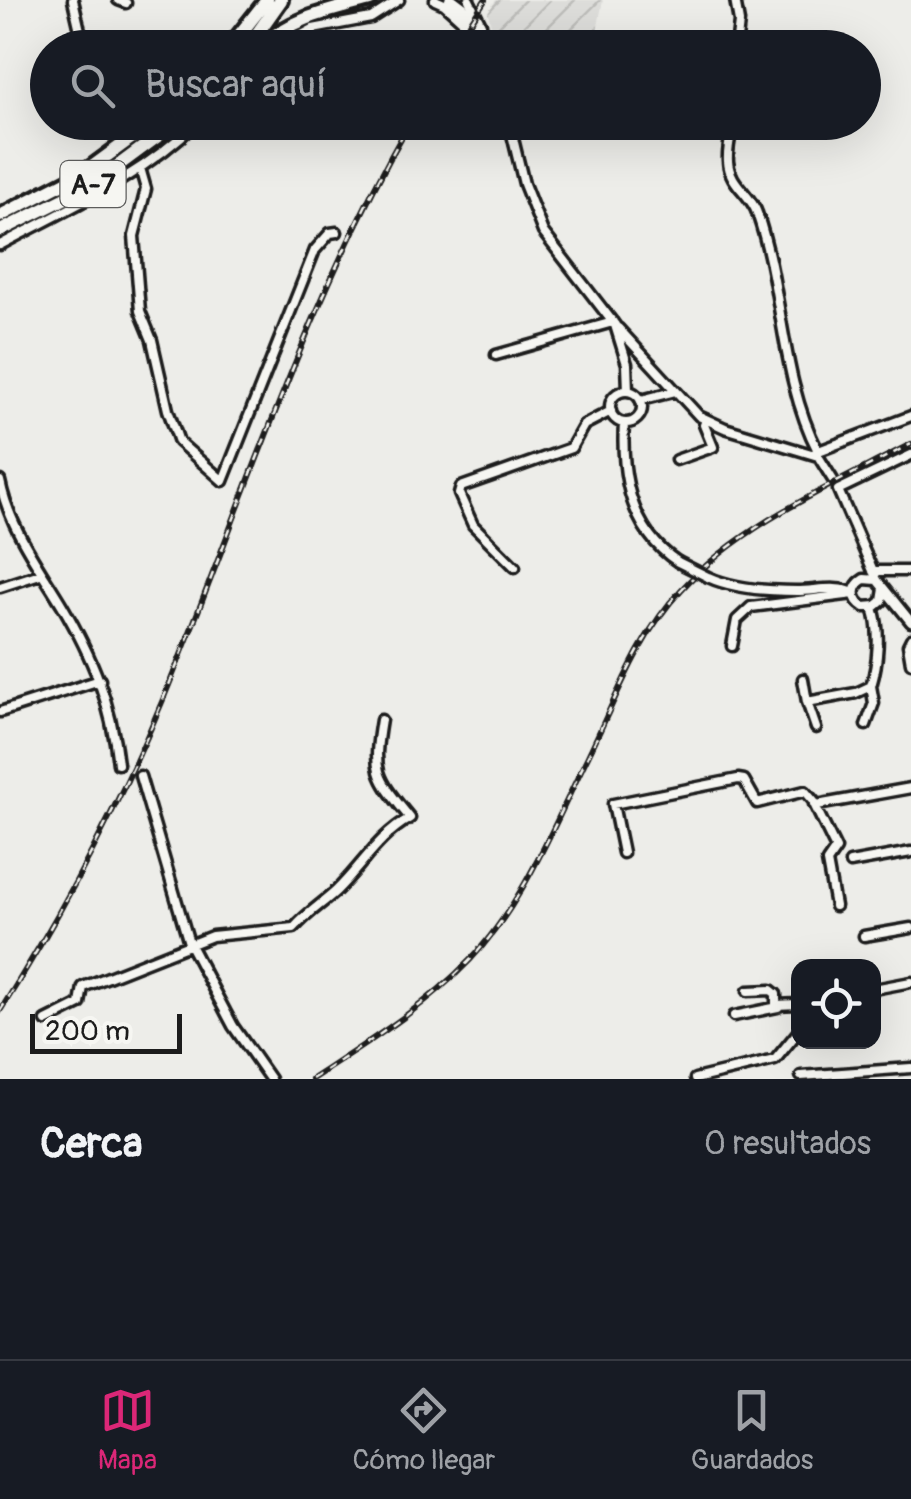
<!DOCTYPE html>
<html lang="es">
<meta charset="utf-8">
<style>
:root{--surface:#171b24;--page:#20242c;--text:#f1f3f6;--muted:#9ea1a6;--line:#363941;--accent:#db2777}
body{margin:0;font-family:Pangolin,sans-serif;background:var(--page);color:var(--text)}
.controls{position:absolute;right:30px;bottom:30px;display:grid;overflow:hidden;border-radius:20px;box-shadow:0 10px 40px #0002}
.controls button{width:90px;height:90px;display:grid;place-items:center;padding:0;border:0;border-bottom:2px solid var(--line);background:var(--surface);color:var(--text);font:50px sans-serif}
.scale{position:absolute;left:30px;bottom:25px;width:152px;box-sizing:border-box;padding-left:10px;border:5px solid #1c1c1c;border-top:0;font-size:28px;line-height:35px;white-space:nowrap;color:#1c1c1c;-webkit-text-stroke:8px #f6f6f2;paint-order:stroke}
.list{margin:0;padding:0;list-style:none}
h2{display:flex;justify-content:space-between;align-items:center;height:130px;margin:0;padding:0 40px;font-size:42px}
h2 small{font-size:32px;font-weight:400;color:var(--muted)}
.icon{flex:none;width:55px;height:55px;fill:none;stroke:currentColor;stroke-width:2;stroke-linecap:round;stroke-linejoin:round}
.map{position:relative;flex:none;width:911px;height:1079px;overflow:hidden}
.search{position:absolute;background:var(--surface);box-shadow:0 10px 40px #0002;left:30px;right:30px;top:30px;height:110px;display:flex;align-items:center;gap:25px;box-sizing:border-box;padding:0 35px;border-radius:55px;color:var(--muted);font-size:38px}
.sheet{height:280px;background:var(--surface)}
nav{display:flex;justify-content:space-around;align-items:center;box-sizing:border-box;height:140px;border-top:2px solid var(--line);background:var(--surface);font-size:28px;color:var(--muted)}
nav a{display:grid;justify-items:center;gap:5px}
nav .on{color:var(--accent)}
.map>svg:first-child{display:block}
.industrial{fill:url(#industrial-furrows)}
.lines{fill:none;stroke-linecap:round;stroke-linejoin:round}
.minor-tunnel{stroke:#c3c3c0;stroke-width:8;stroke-dasharray:8 4;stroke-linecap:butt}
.minor-casing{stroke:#1c1c1c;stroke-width:15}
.highway-casing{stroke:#1c1c1c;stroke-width:20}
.minor{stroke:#f6f6f2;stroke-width:8}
.highway{stroke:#f6f6f2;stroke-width:12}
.rail-casing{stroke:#1c1c1c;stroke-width:6}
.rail{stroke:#f6f6f2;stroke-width:2.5;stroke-dasharray:8;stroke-linecap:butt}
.minor-bridge-casing{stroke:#1c1c1c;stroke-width:15;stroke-linecap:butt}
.minor-bridge{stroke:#f6f6f2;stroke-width:8}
.labels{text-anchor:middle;stroke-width:10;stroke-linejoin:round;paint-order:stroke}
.shield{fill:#f6f6f2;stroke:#5d5d5c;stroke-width:2.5}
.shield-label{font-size:28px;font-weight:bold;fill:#1c1c1c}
</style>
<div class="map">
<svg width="911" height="1079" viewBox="0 0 911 1079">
<defs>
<pattern id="industrial-furrows" width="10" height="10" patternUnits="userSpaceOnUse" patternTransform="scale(2.5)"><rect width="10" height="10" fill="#ddddda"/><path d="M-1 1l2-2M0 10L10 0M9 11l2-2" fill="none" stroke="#bdbdba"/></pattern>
</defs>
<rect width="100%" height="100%" fill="#edede9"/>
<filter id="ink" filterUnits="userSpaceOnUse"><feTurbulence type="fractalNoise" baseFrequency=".01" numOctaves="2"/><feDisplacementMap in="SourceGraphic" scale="20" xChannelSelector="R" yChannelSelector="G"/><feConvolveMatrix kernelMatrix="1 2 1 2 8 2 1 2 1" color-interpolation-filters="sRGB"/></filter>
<g filter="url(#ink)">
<path class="industrial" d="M496,0H603L594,47H496L488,12Z"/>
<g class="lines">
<path class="minor-tunnel" d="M118,764L140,776"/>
<defs>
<path id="minor" d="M73,0L84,48
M118,0L126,3
M435,0L444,4L488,44
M469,0L481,24
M735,0L739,22L736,48
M278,48L313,29L371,18L399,0
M106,122L117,135
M509,122L524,184L543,232L615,325L627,364L628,391
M733,122C731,134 727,149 728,161C729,184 751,194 757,213C784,291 780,377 818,451
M140,168L146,189L134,236L140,311L152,340L168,410L179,442L223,481L315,250L330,233L337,232
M0,245C69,208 140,178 197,122
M618,328L699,416L725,428L818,456L833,480
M496,355L613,322
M610 407a16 16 0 1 1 32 0a16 16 0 1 1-32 0Z
M641,400L676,391
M624,423C621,475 631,531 678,562
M816,452L911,416
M911,455L838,490L877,580L911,622
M676,460L713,447L704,425L706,420
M0,481C9,527 38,565 62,605C93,658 111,702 118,764
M515,567L473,525L459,494L461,487L571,448L584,425L611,411
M873,571H911
M708,577C734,589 769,591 797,591C816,591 837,585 854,593
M877,580L864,579C852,586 851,599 864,607L876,606L882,601L884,589
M0,587L40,574
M911,639L908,645L911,663
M732,646L737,620L751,607L854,594
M803,679L807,702
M0,712L100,680
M866,725L874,703L871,686
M816,728L807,702L856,693L871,686C878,663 881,630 873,608
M140,776L189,943L233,1026L270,1079
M814,804L836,849L827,862L835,906
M623,853L613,804L738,779L744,780L757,803L805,791L817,805L911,788
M850,863L911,852
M864,936L911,928
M874,989L911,982
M748,991L771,990L776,994V1005L798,1004
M734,1016L778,1007
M46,1021L80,1004L83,987L212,936L294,928C307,913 322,904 336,891C362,866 378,836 410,818C377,777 372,774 381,720
M801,1076L911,1068
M695,1079L775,1060L798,1032"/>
<path id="highway" d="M451,0L463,9L485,36
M229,48L267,0
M247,48L281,0
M258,48C292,18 329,11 370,0
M0,216L85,172L153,122
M0,231L92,185L177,122"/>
</defs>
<use href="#minor" class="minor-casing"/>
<use href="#highway" class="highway-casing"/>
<use href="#minor" class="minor"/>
<use href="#highway" class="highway"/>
<defs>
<path id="rail" d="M454,48L485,0
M0,1011C62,913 117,809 162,702C242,508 305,306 410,122
M312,1079C367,1043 424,1008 470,960C523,904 554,825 588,756C615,701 638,636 681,590C743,523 831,486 911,444"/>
</defs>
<use href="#rail" class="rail-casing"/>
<use href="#rail" class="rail"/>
<defs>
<path id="minor-bridge" d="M678,562L708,577"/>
</defs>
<use href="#minor-bridge" class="minor-bridge-casing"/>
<use href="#minor-bridge" class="minor-bridge"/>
</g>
</g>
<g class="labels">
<rect class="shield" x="60.5" y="161" width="65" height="46" rx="8"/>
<g class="shield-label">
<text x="93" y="194">A-7</text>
</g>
</g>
</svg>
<div class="controls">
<button><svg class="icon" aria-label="locate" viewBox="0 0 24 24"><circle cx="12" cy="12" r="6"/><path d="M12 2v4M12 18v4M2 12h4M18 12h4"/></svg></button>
</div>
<div class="scale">200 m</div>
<div class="search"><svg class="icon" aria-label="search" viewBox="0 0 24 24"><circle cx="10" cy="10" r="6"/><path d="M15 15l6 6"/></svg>Buscar aquí</div>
</div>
<section class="sheet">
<h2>Cerca<small>0 resultados</small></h2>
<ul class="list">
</ul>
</section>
<nav>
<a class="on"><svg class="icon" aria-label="map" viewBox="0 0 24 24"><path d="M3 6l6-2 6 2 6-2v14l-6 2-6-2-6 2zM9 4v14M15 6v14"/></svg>Mapa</a>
<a><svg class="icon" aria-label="directions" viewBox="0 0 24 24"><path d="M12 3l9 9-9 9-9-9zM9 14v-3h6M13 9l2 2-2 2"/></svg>Cómo llegar</a>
<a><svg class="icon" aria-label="saved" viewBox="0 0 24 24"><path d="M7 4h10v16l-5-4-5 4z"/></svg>Guardados</a>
</nav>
